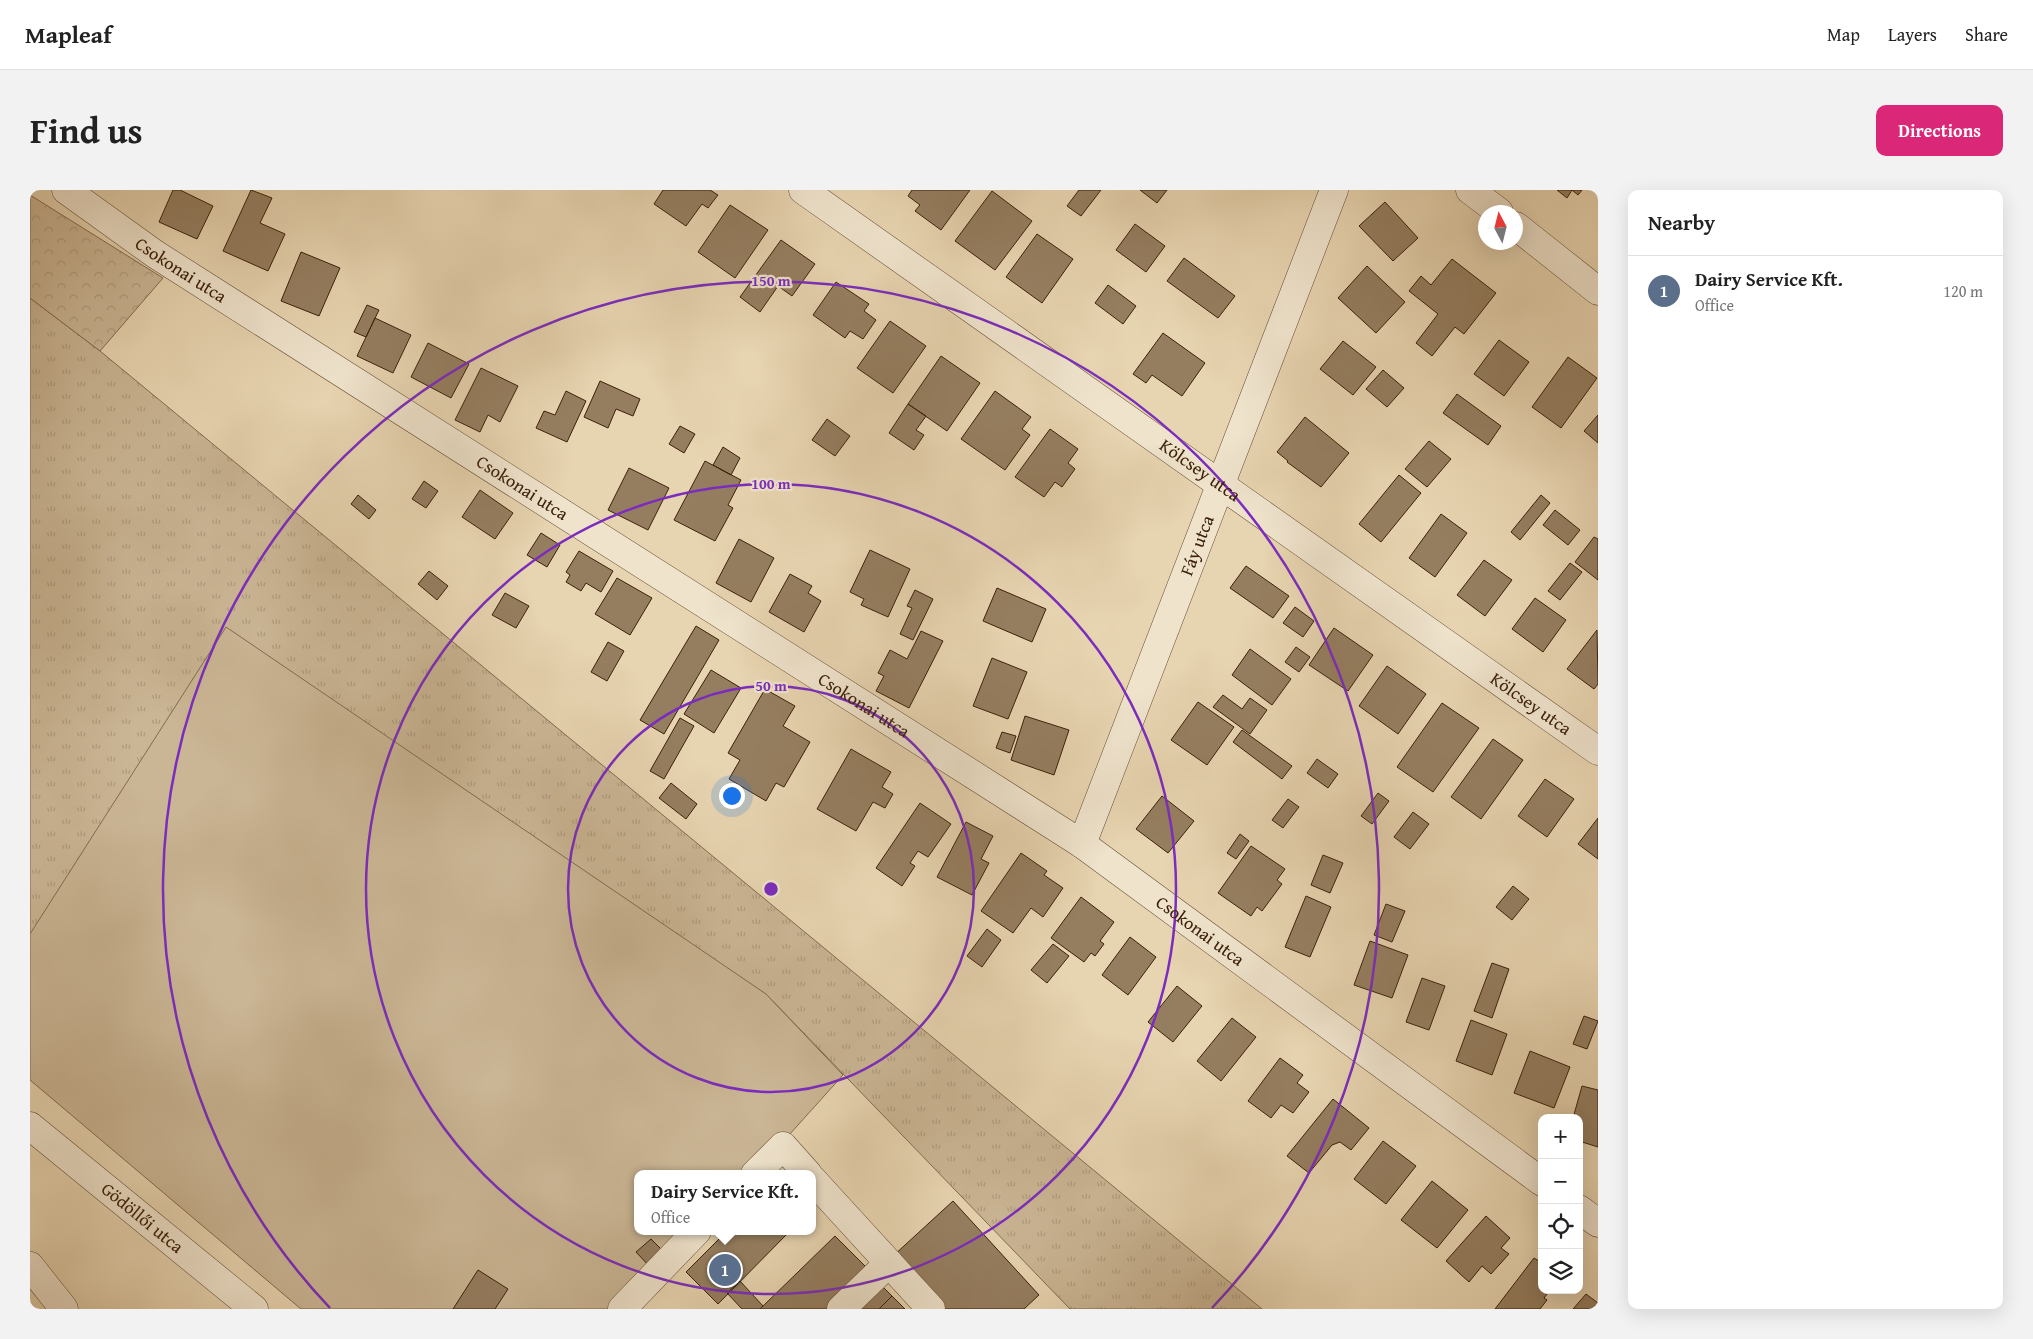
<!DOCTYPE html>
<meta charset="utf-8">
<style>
:root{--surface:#fff;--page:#f2f2f2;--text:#222;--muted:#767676;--line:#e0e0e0;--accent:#db2777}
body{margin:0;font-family:"Gentium Book Plus",serif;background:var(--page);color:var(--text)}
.controls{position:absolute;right:15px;bottom:15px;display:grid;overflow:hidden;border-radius:10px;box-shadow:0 5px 20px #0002}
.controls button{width:45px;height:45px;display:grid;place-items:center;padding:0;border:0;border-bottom:1px solid var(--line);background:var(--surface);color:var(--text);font:25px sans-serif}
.compass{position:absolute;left:1448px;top:15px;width:45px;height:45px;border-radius:50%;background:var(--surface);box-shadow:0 5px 20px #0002;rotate:353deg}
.you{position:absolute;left:701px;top:605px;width:18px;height:18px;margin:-12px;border:4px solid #fff;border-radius:50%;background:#1a73e8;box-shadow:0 0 0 8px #1a73e833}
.badge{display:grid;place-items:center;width:32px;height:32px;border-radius:50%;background:var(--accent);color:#fff;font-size:16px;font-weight:700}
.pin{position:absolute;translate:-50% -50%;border:2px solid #fff;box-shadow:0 1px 5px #0006}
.popup{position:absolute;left:604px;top:980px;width:182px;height:65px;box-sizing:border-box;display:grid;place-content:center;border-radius:10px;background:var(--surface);filter:drop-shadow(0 1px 4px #0005);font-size:16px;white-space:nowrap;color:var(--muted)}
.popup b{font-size:19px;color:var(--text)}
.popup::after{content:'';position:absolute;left:50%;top:100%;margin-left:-10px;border:10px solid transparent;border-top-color:var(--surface)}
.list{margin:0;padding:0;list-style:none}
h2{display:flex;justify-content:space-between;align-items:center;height:65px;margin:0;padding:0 20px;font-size:21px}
h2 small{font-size:16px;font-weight:400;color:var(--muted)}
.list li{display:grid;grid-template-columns:32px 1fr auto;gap:15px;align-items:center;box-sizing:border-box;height:70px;padding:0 20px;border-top:1px solid var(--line)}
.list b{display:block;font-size:19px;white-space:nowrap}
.list p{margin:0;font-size:16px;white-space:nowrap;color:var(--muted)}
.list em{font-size:16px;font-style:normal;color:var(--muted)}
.icon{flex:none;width:28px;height:28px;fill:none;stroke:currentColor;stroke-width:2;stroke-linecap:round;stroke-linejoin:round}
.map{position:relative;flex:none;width:1568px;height:1119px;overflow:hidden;border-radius:10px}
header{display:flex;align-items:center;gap:30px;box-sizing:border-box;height:70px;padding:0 25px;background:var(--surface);border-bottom:1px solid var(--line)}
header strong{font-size:24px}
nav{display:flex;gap:28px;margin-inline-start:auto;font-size:18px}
.intro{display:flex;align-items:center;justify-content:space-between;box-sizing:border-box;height:120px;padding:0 30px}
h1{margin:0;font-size:35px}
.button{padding:12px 22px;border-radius:10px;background:var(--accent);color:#fff;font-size:18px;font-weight:700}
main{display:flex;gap:30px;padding:0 30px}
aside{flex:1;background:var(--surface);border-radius:10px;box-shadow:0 5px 20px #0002}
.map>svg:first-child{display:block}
.grass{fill:url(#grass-tufts);stroke:#836a4f}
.forest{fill:url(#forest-crowns);stroke:#836a4f}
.garden{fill:#cab594;stroke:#836a4f}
.building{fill:#957e60;stroke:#3c200a}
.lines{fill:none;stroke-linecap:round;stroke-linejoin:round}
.minor-casing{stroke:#674d34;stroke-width:29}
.minor{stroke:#efe3cc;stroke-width:28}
.ring{fill:none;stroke:#7b2cbf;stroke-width:2.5}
.labels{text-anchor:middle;stroke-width:4.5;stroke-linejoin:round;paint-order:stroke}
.street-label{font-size:18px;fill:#3c200a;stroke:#efe3cc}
.centre{fill:#7b2cbf;stroke:#efe3cc;stroke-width:2.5}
.ring-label{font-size:15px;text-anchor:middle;font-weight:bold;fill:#7b2cbf;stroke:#efe3cc;stroke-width:4.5;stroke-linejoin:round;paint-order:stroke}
</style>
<header>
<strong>Mapleaf</strong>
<nav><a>Map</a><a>Layers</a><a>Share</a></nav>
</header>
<div class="intro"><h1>Find us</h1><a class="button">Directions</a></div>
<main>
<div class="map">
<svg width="1568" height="1119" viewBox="0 0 1568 1119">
<defs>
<pattern id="grass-tufts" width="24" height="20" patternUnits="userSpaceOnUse" patternTransform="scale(1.25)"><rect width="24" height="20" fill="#cab594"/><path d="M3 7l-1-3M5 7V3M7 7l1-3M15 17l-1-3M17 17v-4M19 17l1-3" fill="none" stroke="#ae9b7e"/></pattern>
<pattern id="forest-crowns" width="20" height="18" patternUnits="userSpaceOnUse" patternTransform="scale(1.25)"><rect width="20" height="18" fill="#cab594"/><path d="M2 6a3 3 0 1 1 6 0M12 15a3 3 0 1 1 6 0" fill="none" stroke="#ae9b7e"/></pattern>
</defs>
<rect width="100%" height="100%" fill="#e7d4b0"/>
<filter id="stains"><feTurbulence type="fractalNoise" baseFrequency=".004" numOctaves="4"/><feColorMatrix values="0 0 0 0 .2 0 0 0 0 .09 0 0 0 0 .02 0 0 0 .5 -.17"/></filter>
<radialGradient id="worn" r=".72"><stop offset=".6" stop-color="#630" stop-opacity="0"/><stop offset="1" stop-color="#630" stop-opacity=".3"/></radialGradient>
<path class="grass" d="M0,108L70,161L1232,1119H1040L736,804L0,744Z"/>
<path class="forest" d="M0,5L133,88L70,161L0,108Z"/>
<path class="garden" d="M196,437L736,804L813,885L724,984H608V1041H672L602,1119H271L0,890V744Z"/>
<path class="building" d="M143,0H150L183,16L167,49L129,32Z
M221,0L242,8L230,33L255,44L238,81L193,61Z
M633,0H680L688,5L678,18L672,14L656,36L624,14Z
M882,0H940L911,40L885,21L890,15L878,6Z
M1049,0H1071L1051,26L1037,16Z
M1110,0H1137L1127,13Z
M1527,0H1552L1548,5L1542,0L1537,8Z
M962,1L1002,31L965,80L925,51Z
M1355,12L1388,48L1363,71L1329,36Z
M700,15L738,40L705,88L668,62Z
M1105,34L1135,56L1116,82L1086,60Z
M1007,44L1043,69L1012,113L976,87Z
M751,50L785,74L762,106L748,96L730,122L710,107Z
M271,62L310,78L289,126L251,111Z
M1154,68L1205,106L1188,128L1137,91Z
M1422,69L1466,103L1434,144L1425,137L1402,166L1386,153L1408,124L1379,101L1391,86L1401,95Z
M1337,76L1375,112L1346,143L1308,108Z
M806,92L839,114L834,121L846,130L833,149L820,141L815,148L783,125Z
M1078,95L1106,116L1093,134L1065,113Z
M337,115L349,120L336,147L324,142Z
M345,128L381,145L363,183L327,166Z
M860,131L896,156L863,203L827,178Z
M1133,143L1175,173L1152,206L1122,185L1116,193L1103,184Z
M1469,150L1499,172L1474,206L1444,184Z
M1313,151L1346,177L1323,205L1290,179Z
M398,153L439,174L421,208L381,187Z
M911,166L950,193L917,241L878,214Z
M1538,167L1567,188L1531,238L1502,217Z
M451,178L488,196L470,232L458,225L450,242L425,230Z
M1353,180L1374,198L1357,217L1336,199Z
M570,191L610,209L603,226L586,219L578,238L554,227Z
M536,201L556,211L537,252L506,238L514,221L525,225Z
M965,201L1001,227L992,239L1000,245L975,280L931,249Z
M1427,204L1471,236L1458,255L1413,223Z
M878,214L896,226L886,240L894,245L884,260L859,243Z
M1568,225V253L1554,241Z
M1275,227L1319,263L1291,297L1257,272L1258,271L1247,262Z
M797,229L820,246L805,266L782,250Z
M650,236L665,244L654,263L639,254Z
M1020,239L1048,259L1038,273L1045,279L1032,297L1025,292L1014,307L985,287Z
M1399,251L1421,269L1397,297L1375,279Z
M693,257L710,268L701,285L683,275Z
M675,271L711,290L698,315L703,318L685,351L644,330Z
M599,278L639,298L618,340L578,320Z
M1369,285L1391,303L1351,352L1329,334Z
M394,291L408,301L396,318L382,309Z
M450,300L483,323L465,349L432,327Z
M328,305L346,320L339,329L321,314Z
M1511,305L1520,313L1490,350L1481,342Z
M1525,320L1550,340L1538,355L1513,335Z
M1411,324L1437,343L1405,387L1379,368Z
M511,343L530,355L517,377L497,365Z
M1564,347L1568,349V390L1545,372Z
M709,349L744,368L721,412L686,393Z
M840,360L880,379L858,427L831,415L834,409L820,402Z
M549,361L583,381L571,402L556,393L551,401L536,392L540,385L536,382Z
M1454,370L1482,390L1455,426L1427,405Z
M1540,373L1552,382L1530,410L1518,401Z
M1216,376L1259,406L1243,428L1200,398Z
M399,381L418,396L407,410L388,394Z
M760,384L782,396L778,403L791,411L774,442L739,422Z
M587,388L622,408L600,445L565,424Z
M967,398L1016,419L1002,452L953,431Z
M885,400L903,409L883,450L870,444L882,418L877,416Z
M475,403L499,416L486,438L462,425Z
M1505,408L1536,430L1513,462L1482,439Z
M1265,417L1284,431L1273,447L1253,433Z
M666,436L689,450L634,544L610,530Z
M1304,438L1343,465L1318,501L1279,475Z
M1567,440L1568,494L1564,499L1537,479Z
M891,441L913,451L879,518L846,501L854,486L848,483L860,460L877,469Z
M578,452L594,461L577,491L561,482Z
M1266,457L1280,467L1269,482L1255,472Z
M1220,459L1261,489L1242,515L1202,485Z
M962,468L997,482L978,529L943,516Z
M1357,476L1396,504L1368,544L1329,516Z
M681,480L711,498L684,543L654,524Z
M735,499L765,516L753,536L780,552L754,597L746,593L736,611L699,589L710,570L698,563Z
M1193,505L1212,519L1220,508L1237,520L1220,544L1183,517Z
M1168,512L1204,537L1177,575L1141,550Z
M1412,513L1449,538L1403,602L1367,577Z
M995,526L1039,540L1024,585L981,570Z
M650,528L664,536L634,589L620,581Z
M1212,540L1262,576L1252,589L1203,552Z
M972,542L986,546L980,563L966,558Z
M1463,549L1493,570L1451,629L1421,607Z
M821,559L861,582L852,597L863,604L855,618L843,612L826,641L787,619Z
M1287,569L1308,584L1298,598L1277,583Z
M1515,589L1544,609L1517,647L1488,626Z
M641,593L667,614L656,629L629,608Z
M1348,603L1359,611L1342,634L1331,626Z
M1132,606L1164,631L1138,663L1106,639Z
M1258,609L1269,617L1253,638L1242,630Z
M890,613L921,634L898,667L888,661L880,673L885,676L872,696L846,678Z
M1383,622L1399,634L1380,659L1364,647Z
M1568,628V669L1548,654Z
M936,632L963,646L951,669L959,673L942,705L907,687Z
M1210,644L1219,651L1206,669L1197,663Z
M1221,656L1255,679L1247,690L1252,694L1232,721L1227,717L1221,726L1188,703Z
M991,663L1017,681L1014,685L1033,698L1013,727L1001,718L983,743L951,721Z
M1293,665L1313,673L1300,703L1281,695Z
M1483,696L1499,709L1482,730L1466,717Z
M1276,706L1301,717L1280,767L1255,757Z
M1051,707L1084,732L1070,751L1074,754L1065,766L1061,763L1054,772L1021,748Z
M1356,714L1375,721L1362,752L1344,745Z
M957,739L971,750L952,777L937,766Z
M1100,747L1126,767L1098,805L1072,785Z
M1340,751L1378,765L1362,808L1324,795Z
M1023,754L1039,766L1017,793L1001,780Z
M1462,773L1479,779L1462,828L1444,821Z
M1392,788L1415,796L1399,840L1376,832Z
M1147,796L1172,816L1143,852L1118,832Z
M1554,826L1568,831L1557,859L1543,854Z
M1202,828L1226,847L1191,891L1167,871Z
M1441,830L1477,844L1462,885L1426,871Z
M1500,861L1540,877L1524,918L1484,903Z
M1250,868L1273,885L1267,893L1279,902L1263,923L1251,915L1241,928L1218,911Z
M1552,896L1568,900V957L1549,951V928H1543Z
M1303,909L1339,938L1321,960L1310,952L1302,955L1279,983L1257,966Z
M1353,951L1386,976L1356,1014L1324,989Z
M1402,991L1438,1020L1407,1058L1371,1030Z
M923,1011L1009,1105L994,1119H912L863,1066Z
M1456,1026L1480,1048L1471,1058L1479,1064L1461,1084L1452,1076L1439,1092L1416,1071Z
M697,1041H760L688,1114L656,1082Z
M805,1046L839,1080L799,1119H730Z
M621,1049L637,1065L622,1079L606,1062Z
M1504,1068L1512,1073V1100H1520L1514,1108L1517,1110L1510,1119H1465Z
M448,1080L478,1099L465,1119H423Z
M710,1091L733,1116L730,1119H712L697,1103Z
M850,1094L862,1106L849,1119H824Z
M1556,1104L1568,1113V1119H1543Z
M862,1106L875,1119H849Z"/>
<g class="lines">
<defs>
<g id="minor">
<path id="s1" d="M36,0L125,64L1052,654L1512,992"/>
<path id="s2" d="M773,0L1568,561"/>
<path d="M1440,0L1469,22"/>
<path d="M1486,36L1568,101"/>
<path id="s3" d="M1052,654L1304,0"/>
<path id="s4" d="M0,936L224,1119"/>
<path d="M725,984L753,956L778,984"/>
<path d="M782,989L901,1119"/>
<path d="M1549,1019L1568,1033"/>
<path d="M0,1076L34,1119"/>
<path d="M592,1119L667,1041"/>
<path d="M811,1119L859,1073"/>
</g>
</defs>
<use href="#minor" class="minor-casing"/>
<use href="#minor" class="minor"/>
</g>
<g class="ring">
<circle cx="741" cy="699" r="203"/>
<circle cx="741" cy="699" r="405"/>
<path d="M300 1118A608 608 0 1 1 1182 1118"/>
</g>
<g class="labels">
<g class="street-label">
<text dy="6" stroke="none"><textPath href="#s1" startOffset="140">Csokonai utca</textPath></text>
<text dy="6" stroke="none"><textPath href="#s2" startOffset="486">Kölcsey utca</textPath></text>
<text dy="6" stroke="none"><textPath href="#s1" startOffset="545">Csokonai utca</textPath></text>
<text dy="6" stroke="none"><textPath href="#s3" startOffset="320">Fáy utca</textPath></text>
<text dy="6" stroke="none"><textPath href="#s2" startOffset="891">Kölcsey utca</textPath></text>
<text dy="6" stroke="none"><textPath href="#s1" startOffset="950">Csokonai utca</textPath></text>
<text dy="6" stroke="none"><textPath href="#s1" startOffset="1355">Csokonai utca</textPath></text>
<text dy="6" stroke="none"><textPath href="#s4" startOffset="145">Gödöllői utca</textPath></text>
</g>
</g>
<circle cx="741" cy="699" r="8" class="centre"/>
<g class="ring-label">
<text x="741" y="96">150 m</text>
<text x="741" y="299">100 m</text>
<text x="741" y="501">50 m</text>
</g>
<rect width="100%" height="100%" filter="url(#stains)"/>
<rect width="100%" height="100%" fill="url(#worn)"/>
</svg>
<div class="controls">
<button>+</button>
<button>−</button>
<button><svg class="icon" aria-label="locate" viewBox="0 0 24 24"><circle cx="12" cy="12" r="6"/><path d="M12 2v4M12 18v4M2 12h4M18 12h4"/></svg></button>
<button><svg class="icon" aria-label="layers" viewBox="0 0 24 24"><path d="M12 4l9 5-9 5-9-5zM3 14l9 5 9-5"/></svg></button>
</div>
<svg class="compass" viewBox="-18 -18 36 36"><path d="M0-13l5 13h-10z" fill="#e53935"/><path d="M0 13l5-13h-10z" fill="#767676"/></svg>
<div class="you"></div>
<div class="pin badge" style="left:695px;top:1080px;background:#5c6f8a">1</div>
<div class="popup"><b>Dairy Service Kft.</b>Office</div>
</div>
<aside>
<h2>Nearby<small></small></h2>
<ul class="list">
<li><span class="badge" style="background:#5c6f8a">1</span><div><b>Dairy Service Kft.</b><p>Office</p></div><em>120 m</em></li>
</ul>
</aside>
</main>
